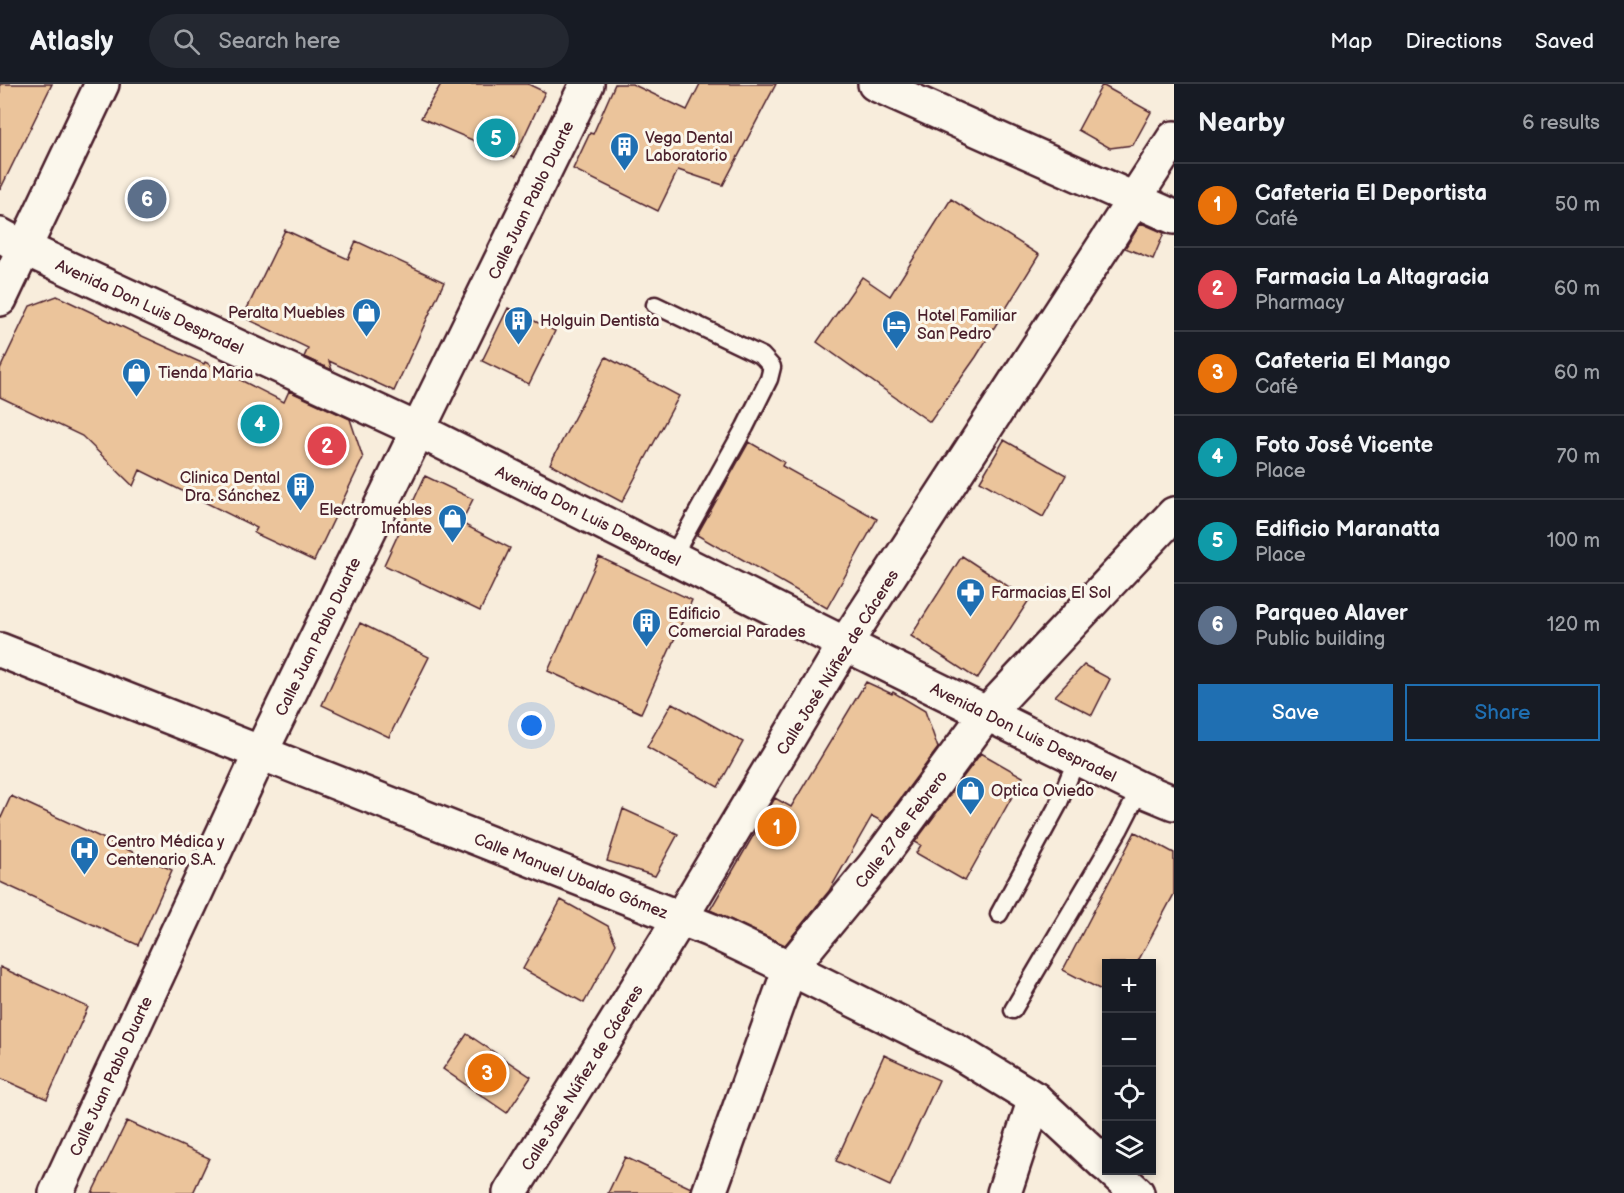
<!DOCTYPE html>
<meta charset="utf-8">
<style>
:root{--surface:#171b24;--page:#242831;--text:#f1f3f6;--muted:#9ea1a6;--line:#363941;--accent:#1f6fb2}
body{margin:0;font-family:"Balsamiq Sans",sans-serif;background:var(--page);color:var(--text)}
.controls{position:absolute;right:18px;bottom:18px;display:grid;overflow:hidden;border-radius:0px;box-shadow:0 3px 9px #0003}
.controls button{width:54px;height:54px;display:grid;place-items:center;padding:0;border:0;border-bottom:2px solid var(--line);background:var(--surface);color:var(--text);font:30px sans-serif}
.you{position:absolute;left:532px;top:642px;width:21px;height:21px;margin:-15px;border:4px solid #fff;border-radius:50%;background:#1a73e8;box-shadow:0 0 0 9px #1a73e833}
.badge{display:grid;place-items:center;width:39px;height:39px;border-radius:50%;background:var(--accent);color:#fff;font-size:20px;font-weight:700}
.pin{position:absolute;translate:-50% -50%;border:3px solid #fff;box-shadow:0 2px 6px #0006}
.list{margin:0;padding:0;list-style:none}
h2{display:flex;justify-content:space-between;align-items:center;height:78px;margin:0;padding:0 24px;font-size:26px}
h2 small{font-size:20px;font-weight:400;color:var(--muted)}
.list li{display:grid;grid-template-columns:39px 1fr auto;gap:18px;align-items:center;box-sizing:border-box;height:84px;padding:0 24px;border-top:2px solid var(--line)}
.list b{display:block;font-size:22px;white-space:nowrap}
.list p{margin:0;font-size:20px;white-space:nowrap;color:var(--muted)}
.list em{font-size:20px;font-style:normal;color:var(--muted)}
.actions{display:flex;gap:12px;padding:18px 24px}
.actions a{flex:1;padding:14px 0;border:2px solid var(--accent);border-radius:0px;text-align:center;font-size:21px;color:var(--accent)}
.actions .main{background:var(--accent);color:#fff}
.icon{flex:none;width:33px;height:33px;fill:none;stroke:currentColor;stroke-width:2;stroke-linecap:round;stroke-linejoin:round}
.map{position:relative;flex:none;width:1174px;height:1109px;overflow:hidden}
header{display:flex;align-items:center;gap:36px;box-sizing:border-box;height:84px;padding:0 30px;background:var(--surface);border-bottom:2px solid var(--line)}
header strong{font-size:28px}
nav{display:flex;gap:33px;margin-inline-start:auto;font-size:21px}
.search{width:420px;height:54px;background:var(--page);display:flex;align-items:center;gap:15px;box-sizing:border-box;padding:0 21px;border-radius:33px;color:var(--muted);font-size:22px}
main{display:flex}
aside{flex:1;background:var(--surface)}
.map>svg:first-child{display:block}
.building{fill:#ebc49b;stroke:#4a1f2b;stroke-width:1.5}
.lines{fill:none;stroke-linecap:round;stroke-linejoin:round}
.service-casing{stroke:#4a1f2b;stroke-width:21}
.minor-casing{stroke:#4a1f2b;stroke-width:38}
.secondary-casing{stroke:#4a1f2b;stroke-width:38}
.service{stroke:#fbf7ec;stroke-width:16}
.minor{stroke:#fbf7ec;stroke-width:33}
.secondary{stroke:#fbf7ec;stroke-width:33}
.labels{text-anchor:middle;stroke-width:6;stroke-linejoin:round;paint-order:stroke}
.poi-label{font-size:16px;fill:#4a1f2b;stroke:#fbf7ec;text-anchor:start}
.street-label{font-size:16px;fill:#4a1f2b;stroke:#fbf7ec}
</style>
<header>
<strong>Atlasly</strong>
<div class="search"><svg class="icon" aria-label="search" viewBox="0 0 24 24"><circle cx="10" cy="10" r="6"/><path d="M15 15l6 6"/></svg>Search here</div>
<nav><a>Map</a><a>Directions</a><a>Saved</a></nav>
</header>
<main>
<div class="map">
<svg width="1174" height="1109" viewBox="0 0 1174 1109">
<rect width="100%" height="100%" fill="#f8eddc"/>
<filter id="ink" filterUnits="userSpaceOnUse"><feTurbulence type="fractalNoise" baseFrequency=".0167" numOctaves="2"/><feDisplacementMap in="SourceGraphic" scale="12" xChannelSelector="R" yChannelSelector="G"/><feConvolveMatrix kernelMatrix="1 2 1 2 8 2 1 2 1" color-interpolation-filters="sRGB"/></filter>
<g filter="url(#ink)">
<path class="building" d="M0,0H52L0,106Z
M441,0H528L545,8L514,74L421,34Z
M615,0H632L687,26L700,0H776L723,101L678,86L658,127L573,85L590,49L593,50Z
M1102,1L1151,28L1133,61L1110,64L1078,46Z
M951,115L1039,171L976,273L930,338L817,258L862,193L890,212Z
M1141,139L1164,149L1153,175L1125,164Z
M285,146L348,175L356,157L444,198L394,307L329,277L332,286L304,273L308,264L243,233Z
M57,212L131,247L204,280L205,278L284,318L289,307L350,335L363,374L314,477L254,449L257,444L140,386L133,402L82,352L0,313V285L30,222Z
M508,224L555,247L529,300L482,277Z
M606,273L679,312L622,418L550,380Z
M1004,356L1066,391L1043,433L980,397Z
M749,358L784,378L782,382L877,435L827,524L726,466H723L697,451Z
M425,392L473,415L461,439L510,464L480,527L384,481Z
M962,472L1029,516L977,595L911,552Z
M599,473L692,516L641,629L548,587Z
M360,539L429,573L389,653L322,621Z
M1084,581L1110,595L1092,631L1055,612Z
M866,598L892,610L893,608L925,627L938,664L883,738L872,732L829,807L785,861L710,826L775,714L791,723Z
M672,619L743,658L718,703L647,663Z
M981,669L1023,693L965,797L916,769L921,761L915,758Z
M11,712L172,786L138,861L0,798V736Z
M623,725L678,750L655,792L607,777Z
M1135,748L1174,769V810L1137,879H1107V909L1063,886Z
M561,816L608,842L616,860L584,919L523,885Z
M0,883L88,923L47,1015L0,994Z
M467,950L531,993L507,1029L443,985Z
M884,971L939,996L890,1102L836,1077Z
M127,1037L209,1074L193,1109H92Z
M625,1073L691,1104V1109H608Z"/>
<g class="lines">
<defs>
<path id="service" d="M655,221L762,272L772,283L769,295L745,343L672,474
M999,830L1058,721L1077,674
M1013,926L1119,746L1140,705"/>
<g id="minor">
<path d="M875,0L1174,133"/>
<path d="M0,215L102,0"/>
<path id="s1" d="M418,346L587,0"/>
<path d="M845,560L1174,54"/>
<path id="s2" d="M0,566L710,846L790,884L958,968L1035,1015L1106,1081"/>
<path d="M1112,1086L1137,1109"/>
<path id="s3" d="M709,1109L790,884L874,782L987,629L1174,430"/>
<path d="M1004,1109L1035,1015"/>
</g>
<g id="secondary">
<path id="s4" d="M0,151L24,164L418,346L845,560L1140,705L1174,719"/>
<path id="s5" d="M56,1109L261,668L418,346"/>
<path id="s6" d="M510,1109L680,835L845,560"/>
</g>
</defs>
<use href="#service" class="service-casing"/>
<use href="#minor" class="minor-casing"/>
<use href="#secondary" class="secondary-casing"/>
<use href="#service" class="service"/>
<use href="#minor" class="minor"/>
<use href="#secondary" class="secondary"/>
</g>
</g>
<defs>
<symbol id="building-pin" viewBox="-11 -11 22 30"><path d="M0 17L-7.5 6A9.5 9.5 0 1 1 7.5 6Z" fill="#1f6fb2" stroke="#fbf7ec"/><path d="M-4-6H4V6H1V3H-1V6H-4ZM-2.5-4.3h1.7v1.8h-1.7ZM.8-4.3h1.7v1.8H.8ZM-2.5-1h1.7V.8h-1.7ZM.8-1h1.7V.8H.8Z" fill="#fff"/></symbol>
<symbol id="shop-pin" viewBox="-11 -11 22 30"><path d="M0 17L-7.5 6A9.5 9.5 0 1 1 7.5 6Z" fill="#1f6fb2" stroke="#fbf7ec"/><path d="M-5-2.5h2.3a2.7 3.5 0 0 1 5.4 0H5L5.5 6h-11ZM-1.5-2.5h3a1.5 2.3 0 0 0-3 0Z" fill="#fff"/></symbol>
<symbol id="hotel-pin" viewBox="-11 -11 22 30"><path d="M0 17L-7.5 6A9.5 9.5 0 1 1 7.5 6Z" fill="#1f6fb2" stroke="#fbf7ec"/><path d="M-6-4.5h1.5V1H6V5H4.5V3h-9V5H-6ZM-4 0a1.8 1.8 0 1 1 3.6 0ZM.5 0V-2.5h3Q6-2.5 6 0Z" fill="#fff"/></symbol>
<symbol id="pharmacy-pin" viewBox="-11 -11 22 30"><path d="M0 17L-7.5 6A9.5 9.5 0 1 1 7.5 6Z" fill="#1f6fb2" stroke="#fbf7ec"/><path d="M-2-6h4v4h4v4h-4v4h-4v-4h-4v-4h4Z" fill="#fff"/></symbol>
<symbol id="hospital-pin" viewBox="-11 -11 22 30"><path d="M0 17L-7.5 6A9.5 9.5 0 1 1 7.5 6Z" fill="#1f6fb2" stroke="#fbf7ec"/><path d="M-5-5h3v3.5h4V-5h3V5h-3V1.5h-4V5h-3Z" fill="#fff"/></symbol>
</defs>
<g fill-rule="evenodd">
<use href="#building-pin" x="608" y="46" width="33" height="45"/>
<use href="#shop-pin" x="350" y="212" width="33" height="45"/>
<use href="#building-pin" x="502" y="220" width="33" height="45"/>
<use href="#hotel-pin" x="880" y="224" width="33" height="45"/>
<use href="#shop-pin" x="120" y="272" width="33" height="45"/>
<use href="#building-pin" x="284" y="386" width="33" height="45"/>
<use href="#shop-pin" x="436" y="418" width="33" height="45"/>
<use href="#pharmacy-pin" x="954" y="492" width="33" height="45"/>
<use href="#building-pin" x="630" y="522" width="33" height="45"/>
<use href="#shop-pin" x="954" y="690" width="33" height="45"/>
<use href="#hospital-pin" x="68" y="750" width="33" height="45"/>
</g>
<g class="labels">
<g class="poi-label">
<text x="645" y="59">Vega Dental<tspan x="645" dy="18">Laboratorio</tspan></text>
<text x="345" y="234" text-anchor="end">Peralta Muebles</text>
<text x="917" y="237">Hotel Familiar<tspan x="917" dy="18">San Pedro</tspan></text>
<text x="540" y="242">Holguin Dentista</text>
<text x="158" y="294">Tienda Maria</text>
<text x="280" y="399" text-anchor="end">Clinica Dental<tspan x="280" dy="18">Dra. Sánchez</tspan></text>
<text x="432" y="431" text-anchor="end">Electromuebles<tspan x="432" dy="18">Infante</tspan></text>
<text x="991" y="514">Farmacias El Sol</text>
<text x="668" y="535">Edificio<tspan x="668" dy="18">Comercial Parades</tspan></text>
<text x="991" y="712">Optica Oviedo</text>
<text x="106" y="763">Centro Médica y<tspan x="106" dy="18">Centenario S.A.</tspan></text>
</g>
<g class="street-label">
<text dy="6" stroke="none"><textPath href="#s1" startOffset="256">Calle Juan Pablo Duarte</textPath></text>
<text dy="6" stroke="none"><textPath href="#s4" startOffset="166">Avenida Don Luis Despradel</textPath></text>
<text dy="6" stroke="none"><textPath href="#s4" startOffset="652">Avenida Don Luis Despradel</textPath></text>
<text dy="6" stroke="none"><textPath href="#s5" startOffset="615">Calle Juan Pablo Duarte</textPath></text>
<text transform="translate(837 578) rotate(-58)" y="6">Calle José Núñez de Cáceres</text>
<text dy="6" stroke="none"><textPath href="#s4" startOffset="1138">Avenida Don Luis Despradel</textPath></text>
<text dy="6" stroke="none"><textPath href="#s3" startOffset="417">Calle 27 de Febrero</textPath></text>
<text dy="6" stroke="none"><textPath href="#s2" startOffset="614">Calle Manuel Ubaldo Gómez</textPath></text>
<text dy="6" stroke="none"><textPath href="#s5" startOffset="129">Calle Juan Pablo Duarte</textPath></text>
<text dy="6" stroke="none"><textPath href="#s6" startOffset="136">Calle José Núñez de Cáceres</textPath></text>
</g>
</g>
</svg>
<div class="controls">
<button>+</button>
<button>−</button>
<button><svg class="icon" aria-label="locate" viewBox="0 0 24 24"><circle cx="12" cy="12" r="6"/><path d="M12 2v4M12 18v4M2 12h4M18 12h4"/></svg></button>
<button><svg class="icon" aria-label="layers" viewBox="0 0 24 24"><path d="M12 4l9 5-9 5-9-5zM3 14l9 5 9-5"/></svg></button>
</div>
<div class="you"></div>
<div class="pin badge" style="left:777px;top:743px;background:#e8710a">1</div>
<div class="pin badge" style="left:327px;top:362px;background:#e0444e">2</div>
<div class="pin badge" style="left:487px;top:989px;background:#e8710a">3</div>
<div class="pin badge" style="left:260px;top:340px;background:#0f9aa8">4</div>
<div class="pin badge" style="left:496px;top:54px;background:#0f9aa8">5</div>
<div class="pin badge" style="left:147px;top:115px;background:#5c6f8a">6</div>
</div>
<aside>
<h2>Nearby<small>6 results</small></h2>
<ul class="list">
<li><span class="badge" style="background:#e8710a">1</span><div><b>Cafeteria El Deportista</b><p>Café</p></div><em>50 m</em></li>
<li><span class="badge" style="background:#e0444e">2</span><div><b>Farmacia La Altagracia</b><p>Pharmacy</p></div><em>60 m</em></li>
<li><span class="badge" style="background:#e8710a">3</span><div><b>Cafeteria El Mango</b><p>Café</p></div><em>60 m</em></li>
<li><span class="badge" style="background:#0f9aa8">4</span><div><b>Foto José Vicente</b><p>Place</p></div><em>70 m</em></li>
<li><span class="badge" style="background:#0f9aa8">5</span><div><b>Edificio Maranatta</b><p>Place</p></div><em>100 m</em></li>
<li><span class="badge" style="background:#5c6f8a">6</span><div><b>Parqueo Alaver</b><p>Public building</p></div><em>120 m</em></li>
</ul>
<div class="actions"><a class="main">Save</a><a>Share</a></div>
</aside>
</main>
